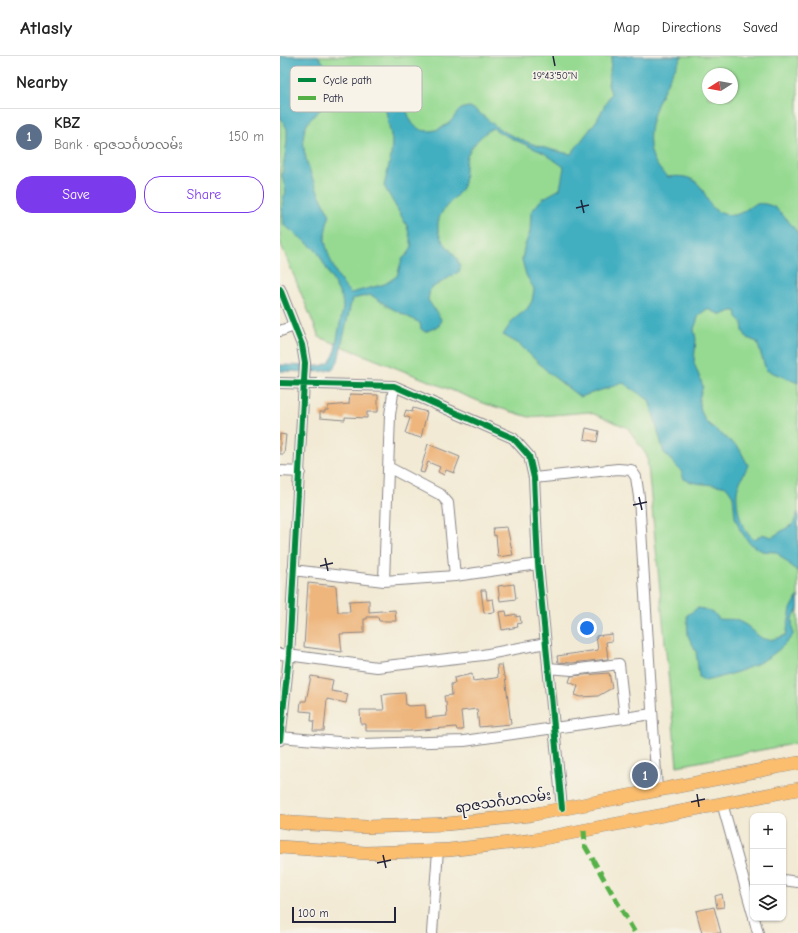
<!DOCTYPE html>
<meta charset="utf-8">
<style>
:root{--surface:#fff;--page:#f6f6f6;--text:#222;--muted:#767676;--line:#e0e0e0;--accent:#7c3aed}
body{margin:0;font-family:"Comic Neue","Noto Sans Myanmar",sans-serif;background:var(--page);color:var(--text)}
.controls{position:absolute;right:12px;bottom:12px;display:grid;overflow:hidden;border-radius:8px;box-shadow:0 1px 3px #0004}
.controls button{width:36px;height:36px;display:grid;place-items:center;padding:0;border:0;border-bottom:1px solid var(--line);background:var(--surface);color:var(--text);font:20px sans-serif}
.compass{position:absolute;left:422px;top:12px;width:36px;height:36px;border-radius:50%;background:var(--surface);box-shadow:0 1px 3px #0004;rotate:259deg}
.scale{position:absolute;left:12px;bottom:10px;width:104px;box-sizing:border-box;padding-left:4px;border:2px solid #22223b;border-top:0;font-size:11px;line-height:14px;white-space:nowrap;color:#22223b;-webkit-text-stroke:3px #f7f3e8;paint-order:stroke}
.you{position:absolute;left:307px;top:572px;width:14px;height:14px;margin:-10px;border:3px solid #fff;border-radius:50%;background:#1a73e8;box-shadow:0 0 0 6px #1a73e833}
.badge{display:grid;place-items:center;width:26px;height:26px;border-radius:50%;background:var(--accent);color:#fff;font-size:13px;font-weight:700}
.pin{position:absolute;translate:-50% -50%;border:2px solid #fff;box-shadow:0 1px 4px #0006}
.list{margin:0;padding:0;list-style:none}
h2{display:flex;justify-content:space-between;align-items:center;height:52px;margin:0;padding:0 16px;font-size:17px}
h2 small{font-size:13px;font-weight:400;color:var(--muted)}
.list li{display:grid;grid-template-columns:26px 1fr auto;gap:12px;align-items:center;box-sizing:border-box;height:56px;padding:0 16px;border-top:1px solid var(--line)}
.list b{display:block;font-size:15px;white-space:nowrap}
.list p{margin:0;font-size:13px;white-space:nowrap;color:var(--muted)}
.list em{font-size:13px;font-style:normal;color:var(--muted)}
.actions{display:flex;gap:8px;padding:12px 16px}
.actions a{flex:1;padding:9px 0;border:1px solid var(--accent);border-radius:16px;text-align:center;font-size:14px;color:var(--accent)}
.actions .main{background:var(--accent);color:#fff}
.icon{flex:none;width:22px;height:22px;fill:none;stroke:currentColor;stroke-width:2;stroke-linecap:round;stroke-linejoin:round}
.map{position:relative;flex:none;width:518px;height:877px;overflow:hidden}
header{display:flex;align-items:center;gap:24px;box-sizing:border-box;height:56px;padding:0 20px;background:var(--surface);border-bottom:1px solid var(--line)}
header strong{font-size:19px}
nav{display:flex;gap:22px;margin-inline-start:auto;font-size:14px}
main{display:flex}
aside{flex:1;background:var(--surface)}
.map>svg:first-child{display:block}
.green{fill:#96da92;stroke:#5c7e66;fill-rule:evenodd}
.water{fill:#43afc1;stroke:#32687e}
.building{fill:#eeb67d}
.lines{fill:none;stroke-linecap:round;stroke-linejoin:round}
.minor-casing{stroke:#8a8688;stroke-width:12}
.major-casing{stroke:#8a8688;stroke-width:14}
.minor{stroke:#fff;stroke-width:10}
.major{stroke:#fbbd6e;stroke-width:13}
.quiet{stroke:#55b146;stroke-width:5;stroke-dasharray:10 5;stroke-linecap:butt}
.cycleway-casing{stroke:#f7f3e8;stroke-width:8}
.cycleway{stroke:#00873e;stroke-width:6}
.ticks{fill:none;stroke:#22223b;stroke-width:1.5}
.labels{text-anchor:middle;stroke-width:3.5;stroke-linejoin:round;paint-order:stroke}
.street-label{font-size:14px;fill:#22223b;stroke:#f7f3e8}
.key{fill:#f7f3e8;stroke:#b7b4b4;stroke-width:1}
.key-label{font-size:11px;fill:#22223b}
.ticks-label{font-size:10px;text-anchor:middle;fill:#22223b;stroke:#f7f3e8;stroke-width:3.5;stroke-linejoin:round;paint-order:stroke}
</style>
<header>
<strong>Atlasly</strong>
<nav><a>Map</a><a>Directions</a><a>Saved</a></nav>
</header>
<main>
<aside>
<h2>Nearby<small></small></h2>
<ul class="list">
<li><span class="badge" style="background:#5c6f8a">1</span><div><b>KBZ</b><p>Bank · ရာဇသင်္ဂဟလမ်း</p></div><em>150 m</em></li>
</ul>
<div class="actions"><a class="main">Save</a><a>Share</a></div>
</aside>
<div class="map">
<svg width="518" height="877" viewBox="0 0 518 877">
<rect width="100%" height="100%" fill="#f7f3e8"/>
<filter id="ink" filterUnits="userSpaceOnUse"><feTurbulence type="fractalNoise" baseFrequency=".025" numOctaves="2"/><feDisplacementMap in="SourceGraphic" scale="8" xChannelSelector="R" yChannelSelector="G"/><feConvolveMatrix kernelMatrix="1 2 1 2 8 2 1 2 1" color-interpolation-filters="sRGB"/></filter>
<filter id="wash" filterUnits="userSpaceOnUse"><feTurbulence type="fractalNoise" baseFrequency=".012" numOctaves="4" result="noise"/><feDisplacementMap in="SourceGraphic" scale="16" xChannelSelector="R" yChannelSelector="G"/><feGaussianBlur stdDeviation="0.9" result="paint"/><feColorMatrix in="noise" values="0 0 0 0 0 0 0 0 0 0 0 0 0 0 0 0 0 1.4 0 .05"/><feComposite in="paint" operator="in"/></filter>
<g filter="url(#wash)">
<rect width="100%" height="100%" fill="#f2ead4"/>
<path class="green" d="M0,0H518V687L397,710L367,400L348,372L309,356L249,361L206,348L39,281L0,186ZM428,18H452V42H428Z"/>
<path class="water" d="M0,0H38C60,27 61,31 37,57C34,60 29,64 27,68C14,90 39,139 50,159C47,166 45,175 45,183C46,197 60,230 71,237L105,228L117,220L122,203L128,198L132,190L127,170L104,130L111,100L112,85L104,45L111,36L119,37C126,46 126,58 133,68C143,80 161,75 171,65C174,62 177,56 181,53C183,52 187,51 190,51C202,57 211,68 223,75C243,86 268,94 291,98L317,64L331,37L328,29L332,0H402C383,34 348,89 388,121C431,115 420,150 441,157C467,167 467,138 494,151C498,153 517,174 518,178C518,190 518,207 518,220C518,256 518,292 518,327L486,314L477,286L467,282L463,275L462,266L457,261L456,255H451L442,259L427,253L419,259L414,273L416,283L414,307L423,330L419,343L421,355L426,366L459,392L468,409C465,417 458,427 457,436C456,451 461,476 475,484L482,478L492,481L513,468L518,456V516L496,496L482,495L470,488L460,474L455,461L453,440L447,431C431,427 418,430 404,423L401,415L384,397L369,344L343,327L300,341L270,318L239,288L223,279L233,264L247,253L252,245L254,233L246,219L242,204L244,192L250,176L251,156L262,143L280,133L284,111L264,97L222,78L213,72C203,77 190,91 187,101C183,111 187,122 182,132C174,146 157,153 158,172C159,190 181,197 180,215L150,233L148,244L161,263L159,270L145,276L141,273L140,267L109,251L91,239L72,243L58,305C56,308 55,311 52,313C42,318 12,315 0,315V309L40,310L49,307L54,299L63,252L62,242L37,195L4,169C3,157 0,147 6,136L2,120L7,85V73L0,60Z
M518,540V553L512,563L513,579C491,607 459,617 425,625L419,621L416,595L408,580L407,559L418,552C426,553 435,556 439,563C445,564 453,562 458,565C481,574 475,592 506,579L511,553Z"/>
<g id="blocks">
<path class="building" d="M70,338L98,339V356H87V362L65,361V364L40,362V356H45V354H48V350L69,348Z
M133,352L147,356L141,382L125,377L130,362L124,360L126,354L132,356Z
M306,372L319,375L317,386L304,383Z
M0,378L6,379L4,398H0Z
M148,388L180,401L174,417L166,414L164,419L158,416L160,411L148,406L144,417L140,416Z
M227,471L233,499L218,501L216,479L214,480L213,472Z
M28,527L56,530L58,556H70L69,545L89,544V556L115,554L116,565H99L98,561H87V563H84V577L60,578L62,596L24,591Z
M234,528L236,543L220,545L218,530Z
M201,534H206L207,544L213,543L215,556L204,557Z
M226,555L227,560L236,558V561L240,560L241,567L237,568L238,571L222,574L219,556Z
M332,578V585L326,586L328,603L292,607L278,606L277,600L318,594L316,580Z
M217,609H222L224,620H225L231,668L199,671L197,653L181,655L183,674H177L176,671L131,675H86V668H81L80,654H104L102,639L110,638L125,637L126,649L129,650L145,649L146,662L167,660L166,646H165L164,640L172,639L171,628L175,627L174,622L192,618L193,625L215,622L218,621Z
M329,617L332,632L318,640L301,641L295,639L298,630L289,626L291,620Z
M31,620L53,624L51,635L68,638L66,647L47,643L44,675H33L34,665H31L32,656L20,655L21,645H26Z
M442,838L444,851L437,852L435,840Z
M434,851L441,877H422L416,855Z"/>
</g>
</g>
<g filter="url(#ink)">
<use href="#blocks" fill-opacity="0" stroke="#8a8688" stroke-width="1"/>
<g class="lines">
<defs>
<path id="minor" d="M0,233L22,289L25,307L9,600L0,684
M0,275L14,270
M0,327L114,330L233,382L249,400L254,422L258,508L282,752
M108,411L161,439L168,447L175,520
M0,415L20,416
M254,422L338,413L351,414L356,421L359,441L377,734
M13,514L104,525L175,520L258,508
M104,525L110,359L114,330
M0,598L97,611L203,599L266,587
M268,612L292,614L339,608L345,662
M0,681L82,688L184,685L372,658
M442,747L473,858
M503,824L518,826
M474,862L478,877
M152,877L158,794"/>
<path id="major" d="M0,765L11,767L86,771L167,768L250,759L518,707
M0,791L86,797L169,794L254,784L518,733"/>
</defs>
<use href="#minor" class="minor-casing"/>
<use href="#major" class="major-casing"/>
<use href="#minor" class="minor"/>
<use href="#major" class="major"/>
<path class="quiet" d="M304,774L305,790L355,877"/>
<defs>
<path id="cycleway" d="M0,233L22,289L25,307L9,600L0,684
M0,327L114,330L233,382L249,400L254,422L258,508L282,752"/>
</defs>
<use href="#cycleway" class="cycleway-casing"/>
<use href="#cycleway" class="cycleway"/>
</g>
</g>
<path class="ticks" d="M273,0L275,10M301,144L304,157M296,152L309,149M359,441L362,454M353,449L367,446M45,502L48,515M40,510L53,507M417,738L419,751M411,746L425,743M103,799L106,812M97,807L111,804"/>
<g class="labels">
<g class="street-label">
<text transform="translate(223 745) rotate(-8)" y="5">ရာဇသင်္ဂဟလမ်း</text>
</g>
</g>
<rect x="10" y="10" width="132" height="46" rx="6" class="key"/>
<rect x="18" y="22" width="18" height="4" fill="#00873e"/>
<rect x="18" y="40" width="18" height="4" fill="#55b146"/>
<g class="key-label">
<text x="43" y="28">Cycle path</text>
<text x="43" y="46">Path</text>
</g>
<g class="ticks-label">
<text x="275" y="23">19°43'50"N</text>
</g>
</svg>
<div class="controls">
<button>+</button>
<button>−</button>
<button><svg class="icon" aria-label="layers" viewBox="0 0 24 24"><path d="M12 4l9 5-9 5-9-5zM3 14l9 5 9-5"/></svg></button>
</div>
<svg class="compass" viewBox="-18 -18 36 36"><path d="M0-13l5 13h-10z" fill="#e53935"/><path d="M0 13l5-13h-10z" fill="#767676"/></svg>
<div class="scale">100 m</div>
<div class="you"></div>
<div class="pin badge" style="left:365px;top:719px;background:#5c6f8a">1</div>
</div>
</main>
